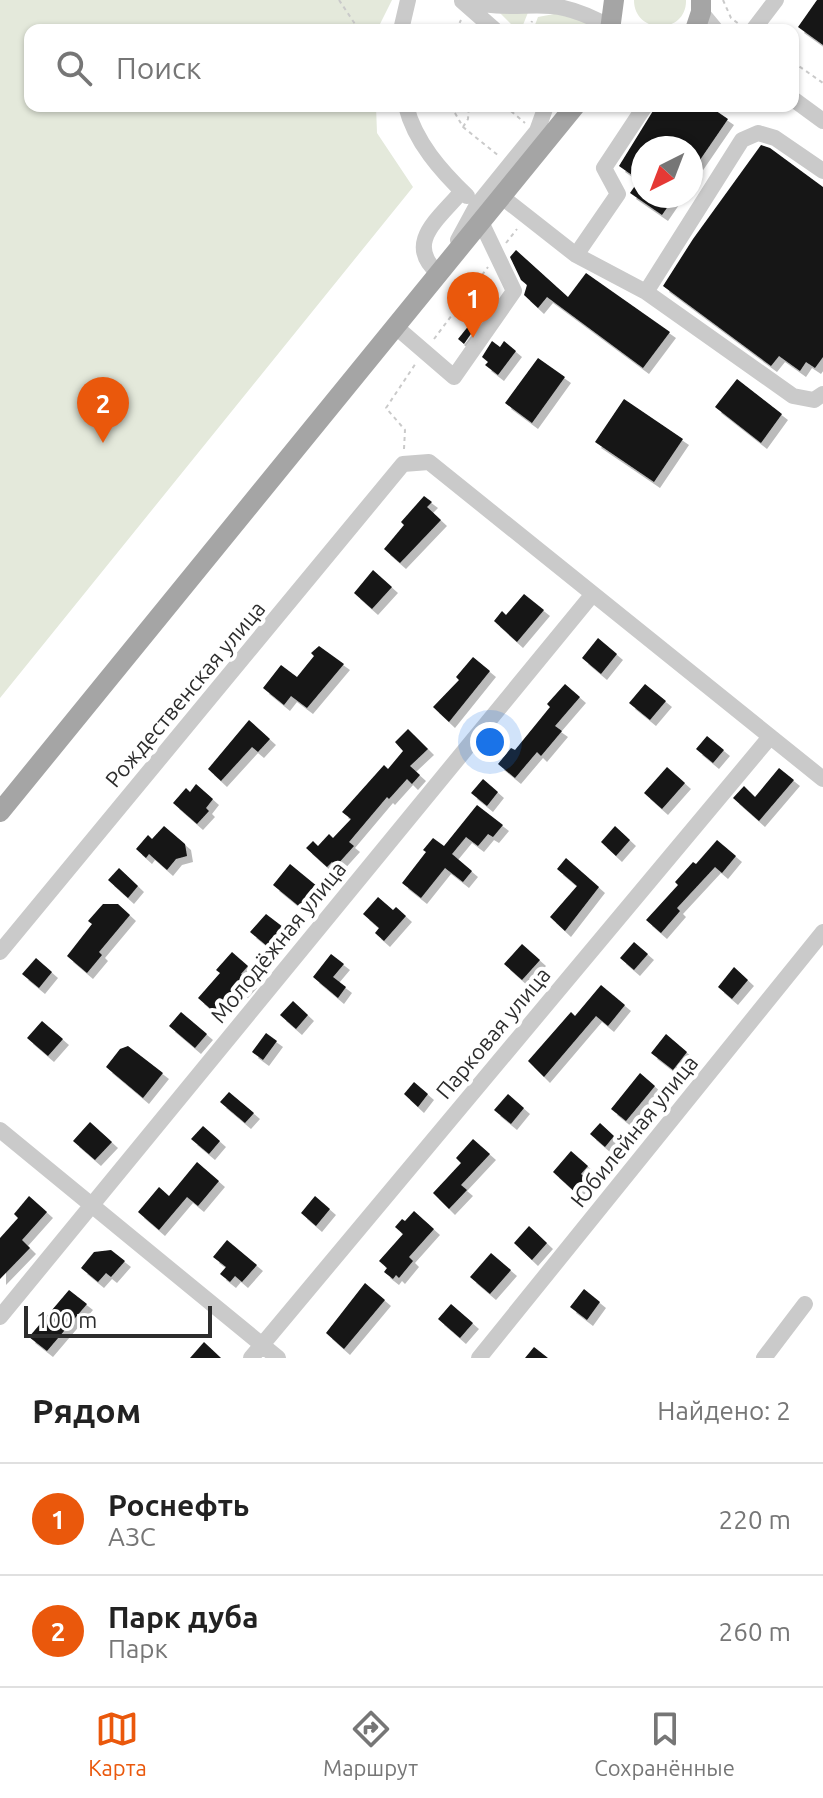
<!DOCTYPE html>
<html lang="ru">
<meta charset="utf-8">
<style>
:root{--surface:#fff;--page:#f2f2f2;--text:#222;--muted:#767676;--line:#e0e0e0;--accent:#ea580c}
body{margin:0;font-family:Ubuntu,sans-serif;background:var(--page);color:var(--text)}
.compass{position:absolute;left:631px;top:136px;width:72px;height:72px;border-radius:50%;background:var(--surface);box-shadow:0 2px 6px #0004;rotate:222deg}
.scale{position:absolute;left:24px;bottom:20px;width:188px;box-sizing:border-box;padding-left:8px;border:4px solid #2d2d2d;border-top:0;font-size:22px;line-height:28px;white-space:nowrap;color:#2d2d2d;-webkit-text-stroke:6px #fff;paint-order:stroke}
.you{position:absolute;left:490px;top:742px;width:28px;height:28px;margin:-20px;border:6px solid #fff;border-radius:50%;background:#1a73e8;box-shadow:0 0 0 12px #1a73e833}
.badge{display:grid;place-items:center;width:52px;height:52px;border-radius:50%;background:var(--accent);color:#fff;font-size:26px;font-weight:700}
.pin{position:absolute;translate:-50% -66px;filter:drop-shadow(0 2px 4px #0008)}
.pin::after{content:'';position:absolute;top:42px;width:28px;height:24px;background:inherit;clip-path:polygon(0 0,100% 0,50% 100%)}
.list{margin:0;padding:0;list-style:none}
h2{display:flex;justify-content:space-between;align-items:center;height:104px;margin:0;padding:0 32px;font-size:34px}
h2 small{font-size:26px;font-weight:400;color:var(--muted)}
.list li{display:grid;grid-template-columns:52px 1fr auto;gap:24px;align-items:center;box-sizing:border-box;height:112px;padding:0 32px;border-top:2px solid var(--line)}
.list b{display:block;font-size:30px;white-space:nowrap}
.list p{margin:0;font-size:26px;white-space:nowrap;color:var(--muted)}
.list em{font-size:26px;font-style:normal;color:var(--muted)}
.icon{flex:none;width:44px;height:44px;fill:none;stroke:currentColor;stroke-width:2;stroke-linecap:round;stroke-linejoin:round}
.map{position:relative;flex:none;width:823px;height:1358px;overflow:hidden}
.search{position:absolute;background:var(--surface);box-shadow:0 2px 6px #0004;left:24px;right:24px;top:24px;height:88px;display:flex;align-items:center;gap:20px;box-sizing:border-box;padding:0 28px;border-radius:16px;color:var(--muted);font-size:30px}
.sheet{height:328px;background:var(--surface)}
nav{display:flex;justify-content:space-around;align-items:center;box-sizing:border-box;height:112px;border-top:2px solid var(--line);background:var(--surface);font-size:22px;color:var(--muted)}
nav a{display:grid;justify-items:center;gap:4px}
nav .on{color:var(--accent)}
.map>svg:first-child{display:block}
.green{fill:#e4e9db}
.building{fill:#141414;filter:url(#shadow)}
.lines{fill:none;stroke-linecap:round;stroke-linejoin:round}
.path{stroke:#cacaca;stroke-width:2;stroke-dasharray:4 4;stroke-linecap:butt}
.minor{stroke:#cacaca;stroke-width:16}
.major{stroke:#a5a5a5;stroke-width:20}
.labels{text-anchor:middle;stroke-width:8;stroke-linejoin:round;paint-order:stroke}
.street-label{font-size:22px;fill:#2d2d2d;stroke:#fff}
</style>
<div class="map">
<svg width="823" height="1358" viewBox="0 0 823 1358">
<defs>
<filter id="shadow"><feDropShadow dx="6" dy="6" stdDeviation="0" flood-color="#0004"/></filter>
</defs>
<rect width="100%" height="100%" fill="#fff"/>
<path class="green" d="M0,0H392L377,30H30V106H376L377,133L413,187L0,698Z
M634,0H686C687,35 634,35 634,0Z
M496,9L529,10L521,30H517Z
M554,14H568L600,30H533L538,17Z"/>
<path class="building" d="M817,0H823V45L798,27Z
M656,106H709L728,119L691,173V148H643V196H675L662,215L630,193L639,180L619,166Z
M761,145L770,148L823,187V357L815,368L806,362L800,371L779,356L771,366L663,286L693,239Z
M516,250L568,297L586,273L670,332L643,368L547,297L538,308L524,295L527,285L521,280L510,257Z
M470,324L475,328L464,344L458,339Z
M492,341L500,347L504,341L516,351L498,375L485,365L488,362L482,357Z
M538,358L565,377L532,423L505,403Z
M737,379L782,414L761,443L715,407Z
M624,399L683,439L654,482L595,442Z
M424,496L432,502L427,507L441,520L400,563L384,549L404,525L401,522Z
M373,570L392,587L372,609L354,593Z
M524,594L544,610L517,642L494,621L502,611L506,615Z
M598,638L617,654L601,674L582,658Z
M319,646L344,664L307,708L291,696L284,705L263,688L281,665L297,677L314,656L311,653Z
M473,657L490,671L449,722L433,707L459,680L456,677Z
M565,684L580,697L555,726L562,731L541,756L537,752L515,778L498,764L511,748L515,750L550,707L547,704Z
M645,684L666,701L650,720L629,703Z
M249,720L270,739L258,752L252,747L221,781L208,769Z
M408,729L428,749L410,766L420,775L412,784L407,779L389,799L387,797L349,842L354,846L336,866L332,862L327,867L306,848L313,841L318,846L329,834L333,838L351,819L342,812L384,765L388,769L403,751L395,742Z
M707,736L724,750L713,763L696,749Z
M667,767L685,783L662,809L644,793Z
M779,768L794,780L759,821L733,798L744,786L755,797Z
M483,779L498,792L487,806L471,793Z
M196,784L213,799L206,808L209,811L197,824L173,803L186,788L190,792Z
M477,805L503,825L493,837L488,834L478,846L466,837L452,854L472,871L463,882L445,868L421,898L402,883L426,852L423,850L433,838L444,846Z
M164,826L185,844L187,856L176,859L167,870L149,854L146,858L136,849L148,835L152,839Z
M615,826L630,840L616,856L601,842Z
M717,840L736,856L722,873L715,867L677,908L680,911L661,933L646,920L678,885L675,882L693,862L696,864Z
M566,858L599,887L565,931L550,917L577,886L557,869Z
M290,864L318,887L301,908L273,885Z
M119,868L138,886L128,898L108,880Z
M378,897L393,910L396,907L406,916L384,941L375,933L379,928L363,914Z
M103,904H118L130,915L99,952L102,955L87,973L67,956L92,924L88,921Z
M266,914L283,927L267,946L250,932Z
M634,942L648,954L634,970L620,958Z
M522,944L540,960L522,980L504,964Z
M232,952L248,966L241,974L251,982L242,992L236,987L214,1012L198,998L220,973L216,970Z
M331,954L344,964L333,977L346,987L338,998L313,977Z
M36,958L52,972L39,988L22,974Z
M734,967L748,980L732,999L718,987Z
M601,985L625,1005L608,1026L596,1016L544,1077L528,1061L571,1012L575,1016Z
M293,1001L308,1015L296,1029L280,1015Z
M181,1012L207,1034L195,1048L169,1026Z
M42,1021L63,1039L48,1056L27,1038Z
M266,1033L277,1041L263,1060L252,1052Z
M666,1034L687,1052L673,1070L651,1053Z
M128,1046L163,1073L143,1098L106,1067L120,1049Z
M640,1073L655,1086L626,1121L611,1109Z
M414,1082L428,1094L418,1107L404,1094Z
M229,1092L254,1113L245,1123L220,1102Z
M508,1094L524,1108L511,1124L494,1110Z
M90,1122L112,1142L95,1160L73,1141Z
M600,1123L614,1136L605,1147L590,1134Z
M203,1126L220,1141L209,1154L191,1139Z
M473,1139L490,1154L461,1185L467,1190L449,1209L433,1193L461,1163L456,1158Z
M571,1151L588,1166L581,1174L587,1179L575,1192L553,1172Z
M197,1162L219,1181L198,1206L187,1197L159,1230L138,1212L159,1187L169,1196Z
M29,1196L47,1212L22,1240L30,1248L0,1279V1238L18,1218L14,1214Z
M315,1196L330,1209L316,1226L301,1213Z
M414,1211L434,1229L409,1257L413,1261L399,1278L396,1275L393,1279L384,1272L387,1268L379,1261L403,1234L395,1227L402,1219L405,1221Z
M529,1226L547,1243L532,1260L514,1243Z
M227,1240L257,1265L242,1282L235,1276L230,1282L220,1274L226,1267L213,1257Z
M111,1250L125,1261L111,1277L106,1273L98,1282L81,1268L94,1252Z
M491,1253L511,1270L490,1294L470,1277Z
M365,1283L385,1300L344,1349L326,1333Z
M584,1289L600,1302L587,1320L570,1307Z
M69,1290L87,1304L47,1351L29,1337Z
M451,1304L473,1323L460,1338L438,1319Z
M204,1342L221,1358H190Z
M534,1347L548,1358H525Z"/>
<g class="lines">
<path class="path" d="M339,0L359,30
M723,0L731,18L739,24
M456,30L461,20
M529,30L532,21
M793,62L823,83
M451,106L463,127L499,156
M505,106L525,123
M463,127L468,119L469,106
M506,243L517,229
M434,339L488,267
M404,449L405,430L386,408L416,363"/>
<path class="minor" d="M470,0C496,10 524,4 551,6C574,8 595,18 615,30
M462,1L495,30
M701,12L716,30
M401,30L408,0
M753,30L776,0
M793,99L823,121
M406,106C415,142 441,171 467,196
M502,197L576,255L646,292L793,396L814,400L823,394
M458,240L477,205L537,131L546,106
M576,255L618,194L604,168L645,106
M444,264L439,274C403,243 439,219 462,191
M646,292L742,140L758,133L775,138L823,171
M396,327L454,377L514,291L481,222
M0,952L403,464L429,462L823,779
M0,1130L278,1358
M0,1317L592,595
M251,1358L770,737
M479,1358L823,932
M764,1358L805,1304"/>
<path class="major" d="M610,30L614,0
M695,30L701,12V0
M0,812L575,106"/>
</g>
<g class="labels">
<g class="street-label">
<text transform="translate(185 694) rotate(-50)" y="8">Рождественская улица</text>
<text transform="translate(278 942) rotate(-51)" y="8">Молодёжная улица</text>
<text transform="translate(493 1033) rotate(-50)" y="8">Парковая улица</text>
<text transform="translate(634 1131) rotate(-51)" y="8">Юбилейная улица</text>
</g>
</g>
</svg>
<svg class="compass" viewBox="-18 -18 36 36"><path d="M0-13l5 13h-10z" fill="#e53935"/><path d="M0 13l5-13h-10z" fill="#767676"/></svg>
<div class="scale">100 m</div>
<div class="you"></div>
<div class="pin badge" style="left:473px;top:338px">1</div>
<div class="pin badge" style="left:103px;top:443px">2</div>
<div class="search"><svg class="icon" aria-label="search" viewBox="0 0 24 24"><circle cx="10" cy="10" r="6"/><path d="M15 15l6 6"/></svg>Поиск</div>
</div>
<section class="sheet">
<h2>Рядом<small>Найдено: 2</small></h2>
<ul class="list">
<li><span class="badge">1</span><div><b>Роснефть</b><p>АЗС</p></div><em>220 m</em></li>
<li><span class="badge">2</span><div><b>Парк дуба</b><p>Парк</p></div><em>260 m</em></li>
</ul>
</section>
<nav>
<a class="on"><svg class="icon" aria-label="map" viewBox="0 0 24 24"><path d="M3 6l6-2 6 2 6-2v14l-6 2-6-2-6 2zM9 4v14M15 6v14"/></svg>Карта</a>
<a><svg class="icon" aria-label="directions" viewBox="0 0 24 24"><path d="M12 3l9 9-9 9-9-9zM9 14v-3h6M13 9l2 2-2 2"/></svg>Маршрут</a>
<a><svg class="icon" aria-label="saved" viewBox="0 0 24 24"><path d="M7 4h10v16l-5-4-5 4z"/></svg>Сохранённые</a>
</nav>
